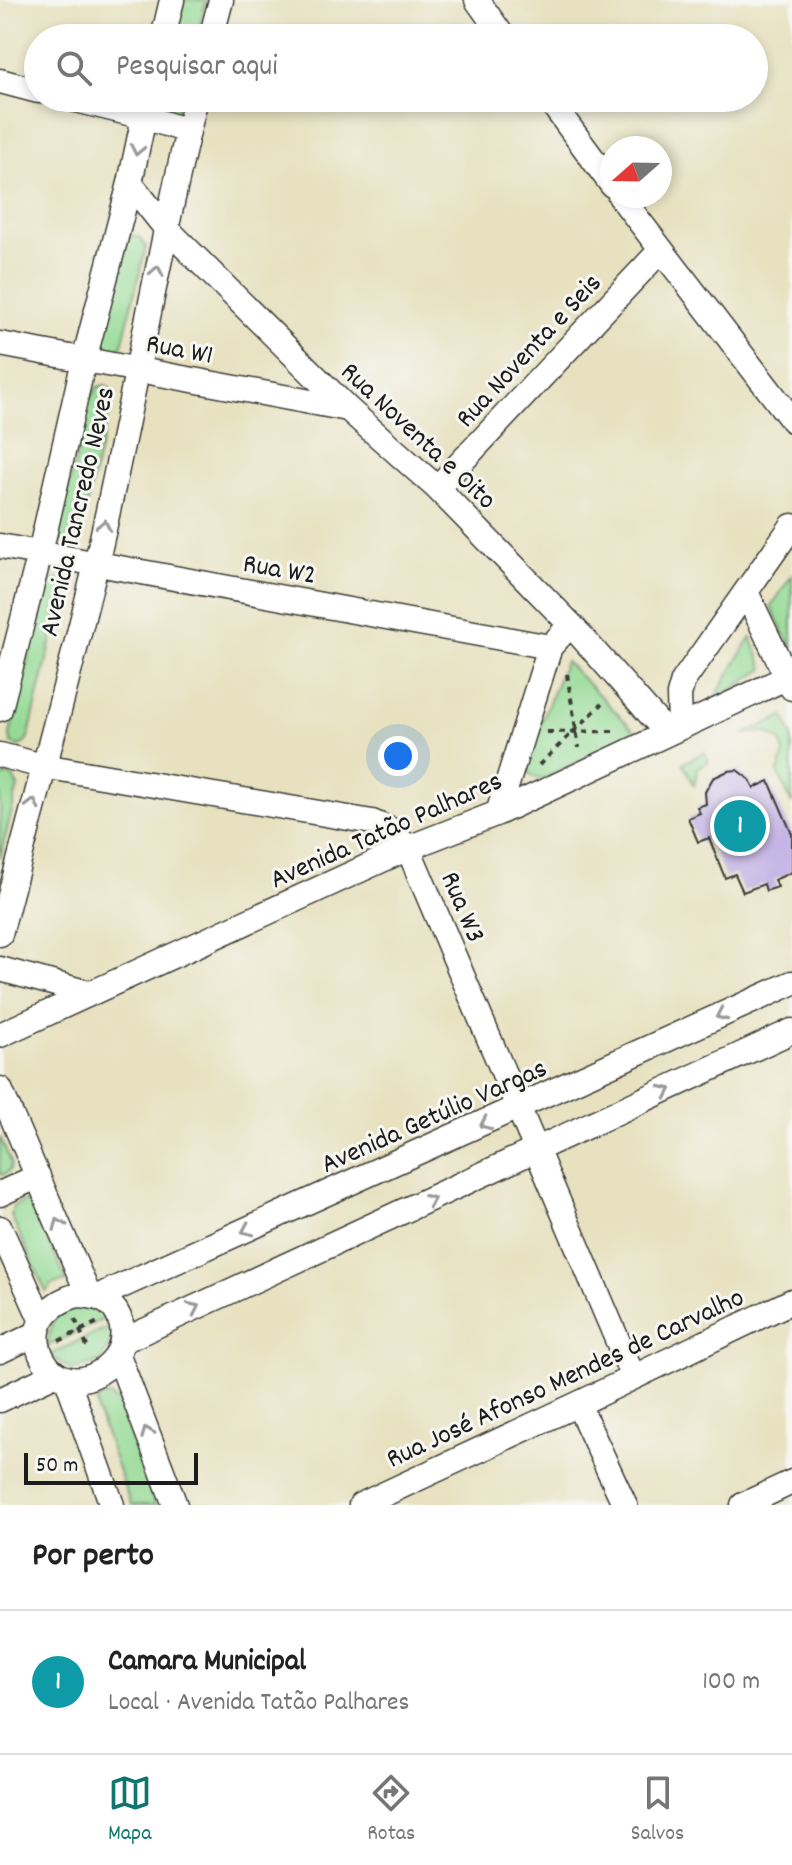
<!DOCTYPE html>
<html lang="pt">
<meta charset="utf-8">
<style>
:root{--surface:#fff;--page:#f2f2f2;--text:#222;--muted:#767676;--line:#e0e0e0;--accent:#0f766e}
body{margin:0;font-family:Dekko,sans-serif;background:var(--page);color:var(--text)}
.compass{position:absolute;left:600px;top:136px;width:72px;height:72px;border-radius:50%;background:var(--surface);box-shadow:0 4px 12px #0003;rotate:250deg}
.scale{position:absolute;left:24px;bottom:20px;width:174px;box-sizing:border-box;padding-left:8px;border:4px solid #1c1c1c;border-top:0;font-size:22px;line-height:28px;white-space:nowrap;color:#1c1c1c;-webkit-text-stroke:6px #f6f6f2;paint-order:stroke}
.you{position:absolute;left:398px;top:756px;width:28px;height:28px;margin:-20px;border:6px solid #fff;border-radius:50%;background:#1a73e8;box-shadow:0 0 0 12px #1a73e833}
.badge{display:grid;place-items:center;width:52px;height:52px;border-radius:50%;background:var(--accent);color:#fff;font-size:26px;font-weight:700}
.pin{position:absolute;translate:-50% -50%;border:4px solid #fff;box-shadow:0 2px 8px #0006}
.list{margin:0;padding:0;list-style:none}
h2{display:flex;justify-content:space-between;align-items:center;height:104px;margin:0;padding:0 32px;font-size:34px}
h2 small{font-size:26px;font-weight:400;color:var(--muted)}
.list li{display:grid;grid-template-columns:52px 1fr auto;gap:24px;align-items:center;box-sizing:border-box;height:144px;padding:0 32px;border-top:2px solid var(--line)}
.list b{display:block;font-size:30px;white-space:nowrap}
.list p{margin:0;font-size:26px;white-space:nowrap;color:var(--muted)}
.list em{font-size:26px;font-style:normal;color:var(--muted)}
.icon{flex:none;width:44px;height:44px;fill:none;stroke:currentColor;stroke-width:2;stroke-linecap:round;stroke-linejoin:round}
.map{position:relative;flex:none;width:792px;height:1505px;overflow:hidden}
.search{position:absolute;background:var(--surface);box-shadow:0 4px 12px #0003;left:24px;right:24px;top:24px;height:88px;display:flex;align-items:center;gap:20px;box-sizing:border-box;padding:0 28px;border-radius:44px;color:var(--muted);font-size:30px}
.sheet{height:248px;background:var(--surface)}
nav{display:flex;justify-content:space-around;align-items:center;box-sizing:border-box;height:112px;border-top:2px solid var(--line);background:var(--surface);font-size:22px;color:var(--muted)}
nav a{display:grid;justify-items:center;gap:4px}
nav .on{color:var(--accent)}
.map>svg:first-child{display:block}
.green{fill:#94da94;stroke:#587b58;stroke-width:2}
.building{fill:#b7a0e2}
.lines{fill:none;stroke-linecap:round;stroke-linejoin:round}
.minor-casing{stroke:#3a3a34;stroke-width:27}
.path{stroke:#3a3a34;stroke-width:4;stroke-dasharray:6 6;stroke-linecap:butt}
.minor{stroke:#fff;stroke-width:24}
.oneway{stroke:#999}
.labels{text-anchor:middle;stroke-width:6;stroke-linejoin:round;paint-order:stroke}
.street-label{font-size:28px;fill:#1c1c1c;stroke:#f6f6f2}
</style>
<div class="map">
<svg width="792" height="1505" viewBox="0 0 792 1505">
<rect width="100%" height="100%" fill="#f6f6f2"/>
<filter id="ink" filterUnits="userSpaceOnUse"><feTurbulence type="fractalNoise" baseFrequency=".0125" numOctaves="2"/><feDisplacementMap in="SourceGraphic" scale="16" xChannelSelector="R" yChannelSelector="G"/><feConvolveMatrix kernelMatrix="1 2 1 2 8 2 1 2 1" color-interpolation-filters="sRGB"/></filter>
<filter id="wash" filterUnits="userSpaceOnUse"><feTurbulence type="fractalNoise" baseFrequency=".006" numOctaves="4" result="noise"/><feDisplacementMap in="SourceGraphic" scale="32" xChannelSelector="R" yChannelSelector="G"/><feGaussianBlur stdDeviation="1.8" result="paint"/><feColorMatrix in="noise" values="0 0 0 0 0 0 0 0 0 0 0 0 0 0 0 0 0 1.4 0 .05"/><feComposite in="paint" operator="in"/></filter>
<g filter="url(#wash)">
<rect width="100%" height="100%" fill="#e7e1bf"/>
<path class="green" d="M184,0H206L196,38H175Z
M159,98H181L177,112L172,116L162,114L158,105Z
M132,235L141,238L146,247L122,345L115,352H109L101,343L128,237Z
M105,385L111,389L112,399L79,537L76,541L66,544L58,537V531L91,397L97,387Z
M792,575V650L771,607Z
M58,579L64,585V589L29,735C26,744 20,749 11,743L10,734L43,598L48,583Z
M751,637L764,669L713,701Z
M565,661L637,733L542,779L536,778L528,772L526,761Z
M784,716L792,736V804L778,772L784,755L781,741L766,732L744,734Z
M705,752L709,761L698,768L694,785L683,763Z
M8,775L13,778L18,786L0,858V778Z
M0,1137L11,1162L10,1170L4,1175L0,1174Z
M25,1201L32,1206L67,1281L53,1284L46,1292L11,1216L13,1207Z
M91,1303L110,1316L46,1347L55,1315Z
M113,1325L114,1336L100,1362L72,1370L49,1355Z
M110,1396L118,1402L155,1505H131L97,1411V1402L103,1397Z"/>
<g id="blocks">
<path class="building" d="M737,770L750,780L754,788L769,781L792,834V872L774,880L778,887L766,891L764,884L743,892L735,874L725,878L709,838L698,842L688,818L700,813L697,807L706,804L705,792L713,778L728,771Z"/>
</g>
</g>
<g filter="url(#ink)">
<use href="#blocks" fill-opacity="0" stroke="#3a3a34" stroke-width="2"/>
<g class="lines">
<defs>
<path id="minor" d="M477,0L504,38
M163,38L172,0
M211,38L221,0
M0,81L38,91
M68,98L144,117L188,131
M548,98L612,185
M130,183L165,227L348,409L437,488L572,626L666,732
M620,196L792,420
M0,344L348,409
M437,488L660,251
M0,546L550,647
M746,592L792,688
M0,709L40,553L84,360L130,183L148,98
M680,726L679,695L683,681L792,526
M0,755L43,766L372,822L391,830L408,848L633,1377
M498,813L550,647L561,635
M0,934C33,805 70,677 100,547C134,398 159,247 196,98
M0,969L89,993
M0,1035L408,848L498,813L792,675
M0,1089L89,1296
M0,1194L38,1176
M0,1228L41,1319
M78,1295C96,1296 111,1299 119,1317C139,1364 69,1406 43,1359C27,1328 47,1303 78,1295Z
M97,1297L792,983
M123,1341L792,1031
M0,1351L36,1334
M118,1355L175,1505
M67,1379L112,1505
M0,1400L55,1374
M578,1404L625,1505
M361,1505L578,1404L792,1301
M743,1505L792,1482"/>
</defs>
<use href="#minor" class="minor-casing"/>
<path class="path" d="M567,674L579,748
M547,732L615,731
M539,765L602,704
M75,1319L89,1351
M59,1341L98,1322"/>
<use href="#minor" class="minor"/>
</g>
<defs><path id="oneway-chevron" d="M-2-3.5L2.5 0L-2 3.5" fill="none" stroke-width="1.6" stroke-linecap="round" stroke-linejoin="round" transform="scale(2)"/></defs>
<g class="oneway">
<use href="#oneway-chevron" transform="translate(137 150) rotate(102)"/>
<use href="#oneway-chevron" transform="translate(157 271) rotate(-79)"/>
<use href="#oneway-chevron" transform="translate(104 525) rotate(-78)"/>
<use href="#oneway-chevron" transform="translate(33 804) rotate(-76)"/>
<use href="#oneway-chevron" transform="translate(721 1015) rotate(155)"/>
<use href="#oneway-chevron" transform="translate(666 1091) rotate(-25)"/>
<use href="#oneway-chevron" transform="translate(485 1124) rotate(156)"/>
<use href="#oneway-chevron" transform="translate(430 1200) rotate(-25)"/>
<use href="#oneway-chevron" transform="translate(59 1224) rotate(-113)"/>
<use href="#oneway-chevron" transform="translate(247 1230) rotate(156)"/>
<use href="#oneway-chevron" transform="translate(194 1308) rotate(-25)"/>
<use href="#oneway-chevron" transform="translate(147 1432) rotate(-111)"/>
</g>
</g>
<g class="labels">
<g class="street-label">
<text transform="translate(180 347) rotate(11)" y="10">Rua W1</text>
<text transform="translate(527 349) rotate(-47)" y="10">Rua Noventa e Seis</text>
<text transform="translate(420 434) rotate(43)" y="10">Rua Noventa e Oito</text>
<text transform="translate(75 511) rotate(-77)" y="10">Avenida Tancredo Neves</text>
<text transform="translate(280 567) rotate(10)" y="10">Rua W2</text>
<text transform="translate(385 828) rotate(-24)" y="10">Avenida Tatão Palhares</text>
<text transform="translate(465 906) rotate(67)" y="10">Rua W3</text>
<text transform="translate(433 1114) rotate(-24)" y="10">Avenida Getúlio Vargas</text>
<text transform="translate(564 1376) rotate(-25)" y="10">Rua José Afonso Mendes de Carvalho</text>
</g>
</g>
</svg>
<svg class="compass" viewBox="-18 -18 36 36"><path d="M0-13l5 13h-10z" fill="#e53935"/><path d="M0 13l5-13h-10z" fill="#767676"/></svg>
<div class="scale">50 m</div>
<div class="you"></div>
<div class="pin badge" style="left:740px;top:826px;background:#0f9aa8">1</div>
<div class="search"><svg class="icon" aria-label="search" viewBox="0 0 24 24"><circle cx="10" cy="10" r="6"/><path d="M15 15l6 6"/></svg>Pesquisar aqui</div>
</div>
<section class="sheet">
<h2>Por perto<small></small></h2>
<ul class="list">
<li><span class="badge" style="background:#0f9aa8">1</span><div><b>Camara Municipal</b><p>Local · Avenida Tatão Palhares</p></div><em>100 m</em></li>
</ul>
</section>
<nav>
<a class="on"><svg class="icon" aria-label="map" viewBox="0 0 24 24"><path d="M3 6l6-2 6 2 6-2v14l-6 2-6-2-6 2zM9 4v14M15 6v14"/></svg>Mapa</a>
<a><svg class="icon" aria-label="directions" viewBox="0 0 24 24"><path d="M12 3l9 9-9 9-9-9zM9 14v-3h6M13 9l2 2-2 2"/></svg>Rotas</a>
<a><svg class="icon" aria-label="saved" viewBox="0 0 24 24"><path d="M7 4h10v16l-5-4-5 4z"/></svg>Salvos</a>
</nav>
